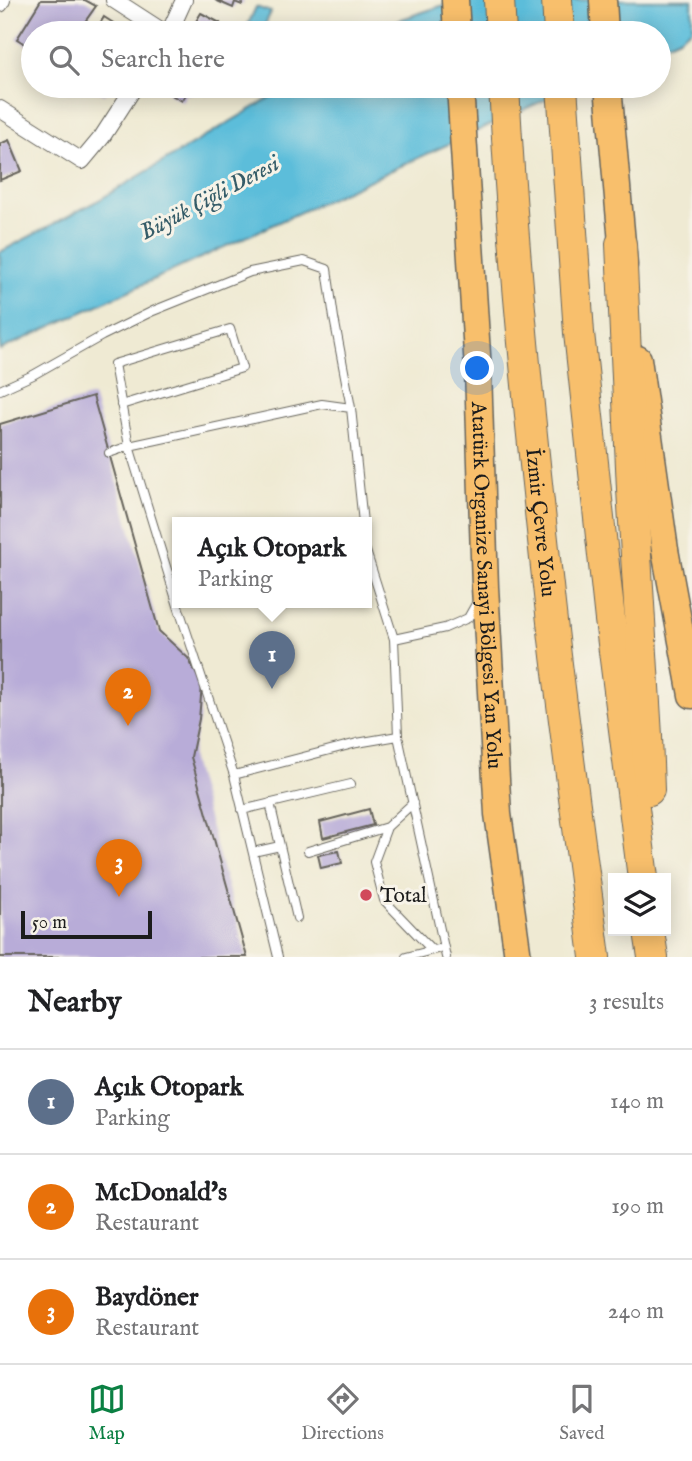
<!DOCTYPE html>
<meta charset="utf-8">
<style>
:root{--surface:#fff;--page:#f6f6f6;--text:#202124;--muted:#757577;--line:#e0e0e0;--accent:#0b8043}
body{margin:0;font-family:"IM FELL English",serif;background:var(--page);color:var(--text)}
.controls{position:absolute;right:21px;bottom:21px;display:grid;overflow:hidden;border-radius:0px;box-shadow:0 4px 18px #0003}
.controls button{width:63px;height:63px;display:grid;place-items:center;padding:0;border:0;border-bottom:2px solid var(--line);background:var(--surface);color:var(--text);font:35px sans-serif}
.scale{position:absolute;left:21px;bottom:18px;width:131px;box-sizing:border-box;padding-left:7px;border:4px solid #1c1c1c;border-top:0;font-size:19px;line-height:24px;white-space:nowrap;color:#1c1c1c;-webkit-text-stroke:5px #f7f3e8;paint-order:stroke}
.you{position:absolute;left:478px;top:369px;width:24px;height:24px;margin:-18px;border:5px solid #fff;border-radius:50%;background:#1a73e8;box-shadow:0 0 0 10px #1a73e833}
.badge{display:grid;place-items:center;width:46px;height:46px;border-radius:50%;background:var(--accent);color:#fff;font-size:23px;font-weight:700}
.pin{position:absolute;translate:-50% -58px;filter:drop-shadow(0 2px 4px #0008)}
.pin::after{content:'';position:absolute;top:37px;width:24px;height:21px;background:inherit;clip-path:polygon(0 0,100% 0,50% 100%)}
.popup{position:absolute;left:172px;top:517px;width:200px;height:91px;box-sizing:border-box;display:grid;place-content:center;border-radius:0px;background:var(--surface);filter:drop-shadow(0 2px 5px #0005);font-size:23px;white-space:nowrap;color:var(--muted)}
.popup b{font-size:26px;color:var(--text)}
.popup::after{content:'';position:absolute;left:50%;top:100%;margin-left:-14px;border:14px solid transparent;border-top-color:var(--surface)}
.list{margin:0;padding:0;list-style:none}
h2{display:flex;justify-content:space-between;align-items:center;height:91px;margin:0;padding:0 28px;font-size:30px}
h2 small{font-size:23px;font-weight:400;color:var(--muted)}
.list li{display:grid;grid-template-columns:46px 1fr auto;gap:21px;align-items:center;box-sizing:border-box;height:105px;padding:0 28px;border-top:2px solid var(--line)}
.list b{display:block;font-size:26px;white-space:nowrap}
.list p{margin:0;font-size:23px;white-space:nowrap;color:var(--muted)}
.list em{font-size:23px;font-style:normal;color:var(--muted)}
.icon{flex:none;width:38px;height:38px;fill:none;stroke:currentColor;stroke-width:2;stroke-linecap:round;stroke-linejoin:round}
.map{position:relative;flex:none;width:692px;height:957px;overflow:hidden}
.search{position:absolute;background:var(--surface);box-shadow:0 4px 18px #0003;left:21px;right:21px;top:21px;height:77px;display:flex;align-items:center;gap:18px;box-sizing:border-box;padding:0 24px;border-radius:38px;color:var(--muted);font-size:26px}
.sheet{height:406px;background:var(--surface)}
nav{display:flex;justify-content:space-around;align-items:center;box-sizing:border-box;height:98px;border-top:2px solid var(--line);background:var(--surface);font-size:19px;color:var(--muted)}
nav a{display:grid;justify-items:center;gap:4px}
nav .on{color:var(--accent)}
.map>svg:first-child{display:block}
.water{fill:#5bbdda;stroke:#3c6c7b;stroke-width:2}
.building{fill:#b8acd8}
.lines{fill:none;stroke-linecap:round;stroke-linejoin:round}
.service-casing{stroke:#66645c;stroke-width:10}
.minor-casing{stroke:#66645c;stroke-width:18}
.primary-casing{stroke:#66645c;stroke-width:29}
.motorway-casing{stroke:#66645c;stroke-width:32}
.service{stroke:#fff;stroke-width:8}
.minor{stroke:#fff;stroke-width:16}
.primary{stroke:#f8bf6c;stroke-width:26}
.motorway{stroke:#f8bf6c;stroke-width:30}
.poi-dot{fill:#d1495b;stroke:#f7f3e8;stroke-width:2.5}
.labels{text-anchor:middle;stroke-width:6;stroke-linejoin:round;paint-order:stroke}
.street-label{font-size:21px;fill:#1c1c1c;stroke:#f7f3e8}
.poi-label{font-size:21px;fill:#1c1c1c;stroke:#f7f3e8;text-anchor:start}
.water-label{font-size:23px;font-style:italic;fill:#355c68;stroke:#f7f3e8}
</style>
<div class="map">
<svg width="692" height="957" viewBox="0 0 692 957">
<rect width="100%" height="100%" fill="#f7f3e8"/>
<filter id="ink" filterUnits="userSpaceOnUse"><feTurbulence type="fractalNoise" baseFrequency=".0143" numOctaves="2"/><feDisplacementMap in="SourceGraphic" scale="14" xChannelSelector="R" yChannelSelector="G"/><feConvolveMatrix kernelMatrix="1 2 1 2 8 2 1 2 1" color-interpolation-filters="sRGB"/></filter>
<filter id="wash" filterUnits="userSpaceOnUse"><feTurbulence type="fractalNoise" baseFrequency=".00686" numOctaves="4" result="noise"/><feDisplacementMap in="SourceGraphic" scale="28" xChannelSelector="R" yChannelSelector="G"/><feGaussianBlur stdDeviation="1.57" result="paint"/><feColorMatrix in="noise" values="0 0 0 0 0 0 0 0 0 0 0 0 0 0 0 0 0 1.4 0 .05"/><feComposite in="paint" operator="in"/></filter>
<g filter="url(#wash)">
<rect width="100%" height="100%" fill="#efead3"/>
<path class="water" d="M459,0H692V28L679,38L659,47V33H379L402,19Z
M256,7L271,12L261,33H244Z
M290,86H575L0,350V252L99,200Z"/>
<g id="blocks">
<path class="building" d="M41,0H85L96,6L77,33H33V49L17,39Z
M215,0H244L242,5L235,2L233,8Z
M201,13L220,23L215,31L221,33H189Z
M104,17L129,33H94Z
M92,86H111L104,95Z
M173,86H201V87L195,88L192,94H186L182,101L168,93Z
M9,140L22,171L0,180V144Z
M93,396L159,631L188,658L202,685L199,719L191,757L247,957H0V424Z
M369,809L373,825L323,838L320,822Z
M339,851L342,863L321,868L318,855Z"/>
</g>
</g>
<g filter="url(#ink)">
<use href="#blocks" fill-opacity="0" stroke="#66645c" stroke-width="2"/>
<g class="lines">
<defs>
<path id="service" d="M0,390L33,375L102,336L153,311L250,272L304,261L327,269L334,318L351,408L322,404L129,446L179,609L234,775L278,957
M351,408L363,523
M109,453L129,446L114,364L230,329L242,368L121,405
M366,551L394,639L398,736L446,957
M394,639L445,628L468,618L477,602
M234,775L357,743L398,736
M270,803L297,918
M413,803L387,827L374,862L384,900L432,950
M242,810L351,784
M308,851L387,827
M253,852L280,846
M406,957L437,949"/>
<path id="minor" d="M114,0L165,33
M0,4L2,0
M169,33L184,0
M0,109L82,161L102,137L135,86"/>
<g id="primary">
<path d="M455,0L457,33"/>
<path d="M603,0L605,33"/>
<path id="s1" d="M460,86L478,370L485,587L498,814L518,957"/>
<path d="M608,86L624,265"/>
<path d="M638,359L665,550L692,695"/>
</g>
<g id="motorway">
<path d="M499,0L501,33"/>
<path d="M557,0L559,33"/>
<path id="s2" d="M504,86C513,259 531,432 550,604C563,722 580,839 595,957"/>
<path d="M562,86L579,333L610,620L643,878"/>
<path d="M621,244L632,489L647,736L649,790"/>
<path d="M649,931L653,957"/>
</g>
</defs>
<use href="#service" class="service-casing"/>
<use href="#minor" class="minor-casing"/>
<use href="#primary" class="primary-casing"/>
<use href="#motorway" class="motorway-casing"/>
<use href="#service" class="service"/>
<use href="#minor" class="minor"/>
<use href="#primary" class="primary"/>
<use href="#motorway" class="motorway"/>
</g>
</g>
<circle class="poi-dot" cx="366" cy="895" r="7"/>
<g class="labels">
<g class="street-label">
<text dy="7" stroke="none"><textPath href="#s2" startOffset="438">İzmir Çevre Yolu</textPath></text>
<text dy="7" stroke="none"><textPath href="#s1" startOffset="500">Atatürk Organize Sanayi Bölgesi Yan Yolu</textPath></text>
</g>
<g class="poi-label">
<text x="380" y="902">Total</text>
</g>
<g class="water-label">
<text transform="translate(209 197) rotate(-28)" y="8">Büyük Çiğli Deresi</text>
</g>
</g>
</svg>
<div class="controls">
<button><svg class="icon" aria-label="layers" viewBox="0 0 24 24"><path d="M12 4l9 5-9 5-9-5zM3 14l9 5 9-5"/></svg></button>
</div>
<div class="scale">50 m</div>
<div class="you"></div>
<div class="pin badge" style="left:272px;top:689px;background:#5c6f8a">1</div>
<div class="popup"><b>Açık Otopark</b>Parking</div>
<div class="pin badge" style="left:128px;top:726px;background:#e8710a">2</div>
<div class="pin badge" style="left:119px;top:897px;background:#e8710a">3</div>
<div class="search"><svg class="icon" aria-label="search" viewBox="0 0 24 24"><circle cx="10" cy="10" r="6"/><path d="M15 15l6 6"/></svg>Search here</div>
</div>
<section class="sheet">
<h2>Nearby<small>3 results</small></h2>
<ul class="list">
<li><span class="badge" style="background:#5c6f8a">1</span><div><b>Açık Otopark</b><p>Parking</p></div><em>140 m</em></li>
<li><span class="badge" style="background:#e8710a">2</span><div><b>McDonald's</b><p>Restaurant</p></div><em>190 m</em></li>
<li><span class="badge" style="background:#e8710a">3</span><div><b>Baydöner</b><p>Restaurant</p></div><em>240 m</em></li>
</ul>
</section>
<nav>
<a class="on"><svg class="icon" aria-label="map" viewBox="0 0 24 24"><path d="M3 6l6-2 6 2 6-2v14l-6 2-6-2-6 2zM9 4v14M15 6v14"/></svg>Map</a>
<a><svg class="icon" aria-label="directions" viewBox="0 0 24 24"><path d="M12 3l9 9-9 9-9-9zM9 14v-3h6M13 9l2 2-2 2"/></svg>Directions</a>
<a><svg class="icon" aria-label="saved" viewBox="0 0 24 24"><path d="M7 4h10v16l-5-4-5 4z"/></svg>Saved</a>
</nav>
